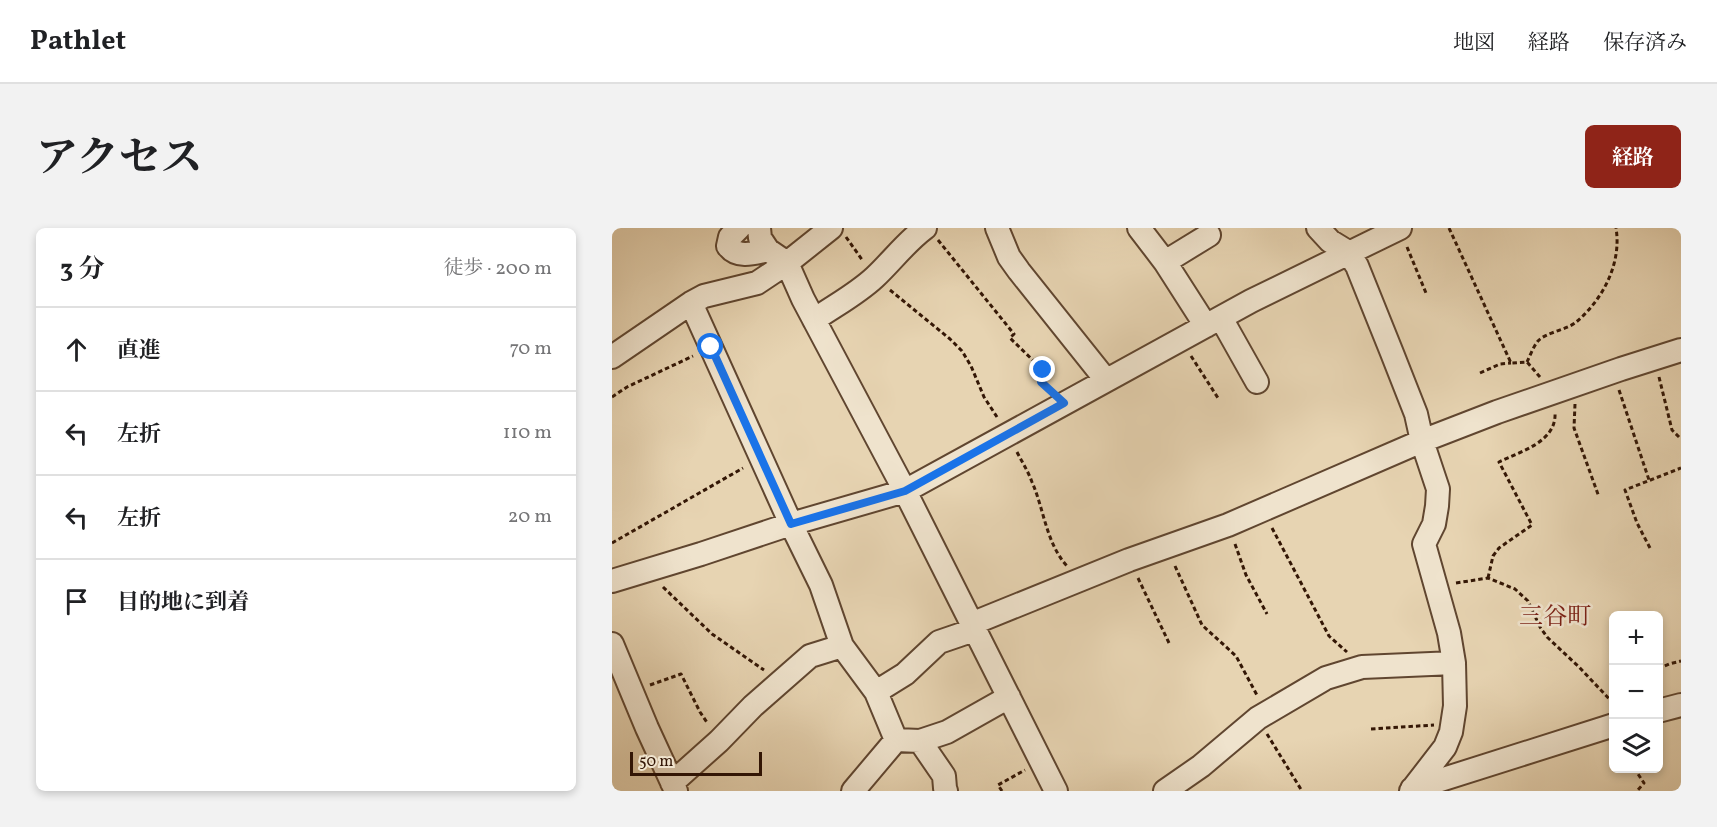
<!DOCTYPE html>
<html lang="ja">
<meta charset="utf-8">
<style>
:root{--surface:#fff;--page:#f2f2f2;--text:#202124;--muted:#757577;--line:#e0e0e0;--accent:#8f2418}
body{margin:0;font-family:Vollkorn,"Noto Serif JP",serif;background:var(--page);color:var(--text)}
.controls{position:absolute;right:18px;bottom:18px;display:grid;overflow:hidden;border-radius:9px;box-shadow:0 3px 9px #0003}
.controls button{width:54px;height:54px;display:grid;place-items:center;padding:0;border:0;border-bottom:2px solid var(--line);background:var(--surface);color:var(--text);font:30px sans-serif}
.scale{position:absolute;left:18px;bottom:15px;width:132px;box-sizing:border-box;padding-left:6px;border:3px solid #331605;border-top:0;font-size:16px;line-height:21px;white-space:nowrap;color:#331605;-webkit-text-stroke:4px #efe3cd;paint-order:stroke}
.stop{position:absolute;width:18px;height:18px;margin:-14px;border:4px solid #1a73e8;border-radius:50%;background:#fff}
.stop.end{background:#1a73e8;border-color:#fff;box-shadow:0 2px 6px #0008}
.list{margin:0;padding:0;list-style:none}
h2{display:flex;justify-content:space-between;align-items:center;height:78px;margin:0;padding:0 24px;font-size:26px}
h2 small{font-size:20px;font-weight:400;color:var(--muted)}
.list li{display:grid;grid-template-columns:39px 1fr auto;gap:18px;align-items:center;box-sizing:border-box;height:84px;padding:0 24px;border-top:2px solid var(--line)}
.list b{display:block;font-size:22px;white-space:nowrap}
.list em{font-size:20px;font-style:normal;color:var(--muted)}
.icon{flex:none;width:33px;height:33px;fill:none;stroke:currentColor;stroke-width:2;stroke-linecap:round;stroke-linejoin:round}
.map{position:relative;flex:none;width:1069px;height:563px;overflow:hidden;border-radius:9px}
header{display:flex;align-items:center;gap:36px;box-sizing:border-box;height:84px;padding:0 30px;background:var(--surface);border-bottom:2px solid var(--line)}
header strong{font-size:28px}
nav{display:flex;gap:33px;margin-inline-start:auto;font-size:21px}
.intro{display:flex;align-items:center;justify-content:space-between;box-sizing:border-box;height:144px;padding:0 36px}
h1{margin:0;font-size:42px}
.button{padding:15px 27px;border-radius:9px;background:var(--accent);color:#fff;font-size:21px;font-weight:700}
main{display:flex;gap:36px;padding:0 36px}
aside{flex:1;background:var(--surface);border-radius:9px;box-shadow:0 3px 9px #0003}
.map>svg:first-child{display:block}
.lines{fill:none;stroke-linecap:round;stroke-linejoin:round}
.minor-casing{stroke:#604630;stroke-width:26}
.path{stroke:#331605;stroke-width:3;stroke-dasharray:4.5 3;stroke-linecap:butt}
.minor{stroke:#efe3cd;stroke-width:22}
.route{stroke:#1a73e8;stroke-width:8}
.labels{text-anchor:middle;stroke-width:5;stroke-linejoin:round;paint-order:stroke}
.quarter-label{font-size:24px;fill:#7a1f14;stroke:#efe3cd}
</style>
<header>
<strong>Pathlet</strong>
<nav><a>地図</a><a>経路</a><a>保存済み</a></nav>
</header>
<div class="intro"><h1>アクセス</h1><a class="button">経路</a></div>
<main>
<aside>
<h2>3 分<small>徒歩 · 200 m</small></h2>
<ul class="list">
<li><svg class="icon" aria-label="ahead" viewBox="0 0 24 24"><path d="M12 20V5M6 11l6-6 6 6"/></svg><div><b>直進</b></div><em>70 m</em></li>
<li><svg class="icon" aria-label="left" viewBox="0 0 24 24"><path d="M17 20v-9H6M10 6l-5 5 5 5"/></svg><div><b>左折</b></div><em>110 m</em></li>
<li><svg class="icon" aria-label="left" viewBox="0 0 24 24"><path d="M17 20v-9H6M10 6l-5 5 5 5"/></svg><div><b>左折</b></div><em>20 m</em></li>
<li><svg class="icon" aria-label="arrive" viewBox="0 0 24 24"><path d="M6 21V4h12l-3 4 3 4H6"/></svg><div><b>目的地に到着</b></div></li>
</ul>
</aside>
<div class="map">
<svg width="1069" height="563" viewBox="0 0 1069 563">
<rect width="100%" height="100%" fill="#e7d4b2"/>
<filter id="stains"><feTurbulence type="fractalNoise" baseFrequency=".00333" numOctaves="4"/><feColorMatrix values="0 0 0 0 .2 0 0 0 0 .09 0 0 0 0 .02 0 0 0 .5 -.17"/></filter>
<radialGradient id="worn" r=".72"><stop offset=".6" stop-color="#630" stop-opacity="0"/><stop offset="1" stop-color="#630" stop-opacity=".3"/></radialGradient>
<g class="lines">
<defs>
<path id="minor" d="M127,0L118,9L116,18C126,31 143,25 156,22
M147,0L148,10L156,22L175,35L191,71L293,263L444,563
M385,0L397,29L407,43L494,152
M527,0L553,34L594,98
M706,0L718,13L736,24L745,38L780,125L804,186L810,213L826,261L825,278L822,296L812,316L837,405L842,435L843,478L839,504L833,519L799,563
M553,34L597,7
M79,75L179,296L209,357L230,418L264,464L284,512L308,513L335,504L397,469
M609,90L645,154
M202,92C222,78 245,66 263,49C280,33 294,14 313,0
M0,129L79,75L92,68L145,55L175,35L219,0
M0,353L89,326L179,296L293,263L639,73L788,0
M359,396L517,332L616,297L810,213L885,184L1009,141L1069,122
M0,416L35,500L64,563
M264,464L293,446L327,414L362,402
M1046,483L1069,477
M308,513L332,548L333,560L334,563
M60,555L107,513L141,478L198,428L230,418
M800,561L1002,497
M241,563L284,512
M553,563L589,538L646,490L714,450L750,439L842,435"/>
</defs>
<use href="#minor" class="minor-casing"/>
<path class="path" d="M837,0L899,135L915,134L928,149
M234,9L251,33
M326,12L402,106L398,110L431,142L429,154L437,162
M795,19L814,65
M278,62L338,111L350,123L359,138L372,169L385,189
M579,128L606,170
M915,134C918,128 921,119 926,113C933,105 953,102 963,95C990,73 1010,36 1004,0
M868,145L888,136L899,135
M1047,149L1060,202L1069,211
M1007,162L1037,252
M0,169L15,159L81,128
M963,176L962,200L987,269
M405,224C410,234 416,243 420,254C432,281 434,315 455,338
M660,300L717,408L735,424
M0,315L131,240
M623,316L634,347L655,386
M1038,320L1025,295L1013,262L1069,240
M563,338L590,397L624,428L646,469
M526,350L557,415
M876,350L881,328L887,320L920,297L887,234C909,223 945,214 943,184
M844,355L876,350L903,361L916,373L928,399L935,409L967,439L1002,476
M51,359L100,406L152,442
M1046,441L1057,436L1069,433
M38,457L69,446L88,484L96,496
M759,501L822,497
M655,506L690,563
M1022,540L1032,555L1025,563
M390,563L386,557L413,542"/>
<use href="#minor" class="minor"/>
</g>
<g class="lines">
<path class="route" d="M99,119L179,296L293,263L452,175L429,154L431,142"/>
</g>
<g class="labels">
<g class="quarter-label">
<text x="943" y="396">三谷町</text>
</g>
</g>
<rect width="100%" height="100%" filter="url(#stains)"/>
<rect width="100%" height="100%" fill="url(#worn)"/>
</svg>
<div class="controls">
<button>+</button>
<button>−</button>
<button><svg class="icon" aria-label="layers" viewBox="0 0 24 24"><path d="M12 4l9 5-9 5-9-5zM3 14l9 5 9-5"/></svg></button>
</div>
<div class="scale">50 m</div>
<div class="stop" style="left:99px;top:119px"></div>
<div class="stop end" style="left:431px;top:142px"></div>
</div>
</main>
